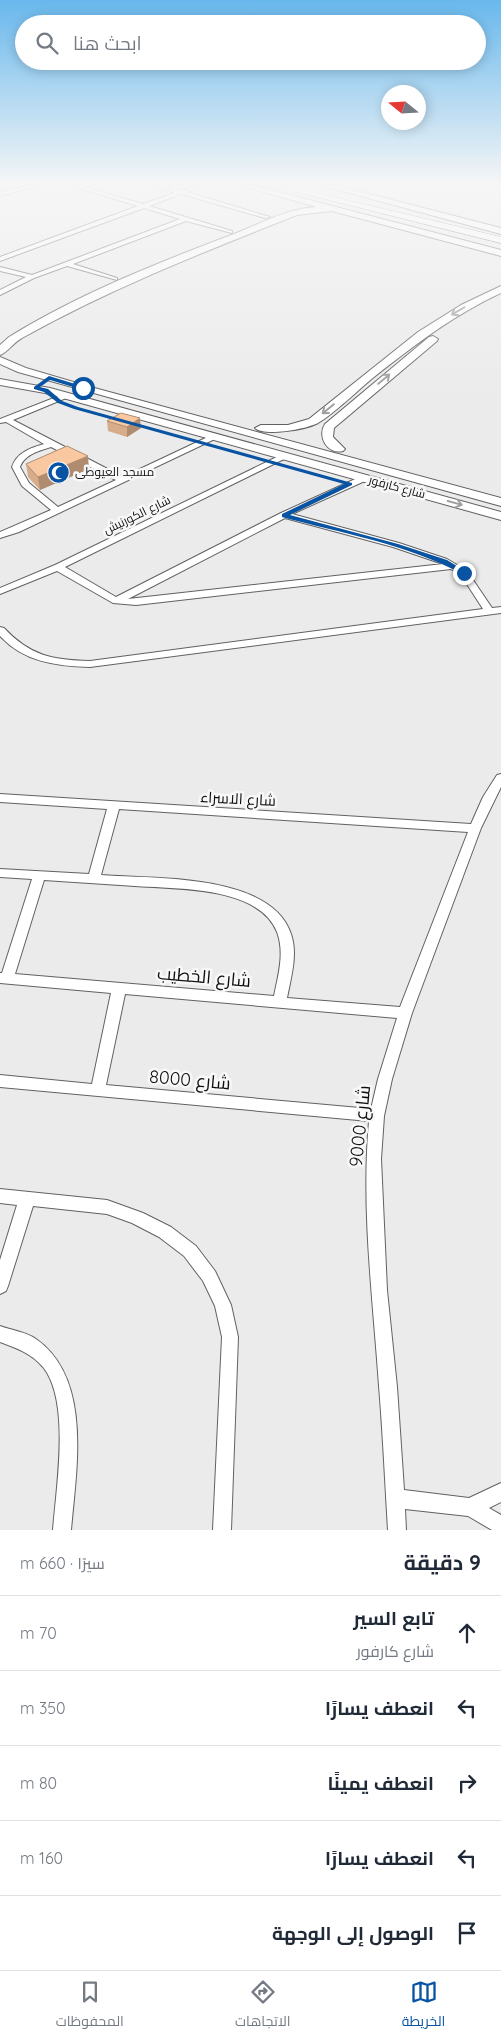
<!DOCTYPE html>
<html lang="ar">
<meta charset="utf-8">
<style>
:root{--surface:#fff;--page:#f6f6f7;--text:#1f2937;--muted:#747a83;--line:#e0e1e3;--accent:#0854a3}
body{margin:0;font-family:Quicksand,Cairo,sans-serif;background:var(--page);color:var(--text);direction:rtl}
.compass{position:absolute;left:381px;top:85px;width:45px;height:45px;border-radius:50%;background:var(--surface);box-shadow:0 2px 12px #0003;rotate:288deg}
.stop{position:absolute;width:15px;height:15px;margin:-11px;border:4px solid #0854a3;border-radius:50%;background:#fff}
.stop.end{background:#0854a3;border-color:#fff;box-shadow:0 1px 5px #0008}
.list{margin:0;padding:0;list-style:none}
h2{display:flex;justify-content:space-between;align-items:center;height:65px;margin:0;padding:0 20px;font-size:21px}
h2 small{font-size:16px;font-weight:400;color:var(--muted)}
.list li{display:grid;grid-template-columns:32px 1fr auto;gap:15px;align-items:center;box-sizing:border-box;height:75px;padding:0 20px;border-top:1px solid var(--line)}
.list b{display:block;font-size:19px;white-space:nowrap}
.list p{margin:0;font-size:16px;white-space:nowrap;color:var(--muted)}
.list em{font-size:16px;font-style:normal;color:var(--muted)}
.icon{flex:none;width:28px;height:28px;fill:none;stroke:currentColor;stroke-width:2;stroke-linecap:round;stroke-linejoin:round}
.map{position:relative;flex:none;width:501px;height:1530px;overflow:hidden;direction:ltr}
.search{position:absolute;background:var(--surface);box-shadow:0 2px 12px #0003;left:15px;right:15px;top:15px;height:55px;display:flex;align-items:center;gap:12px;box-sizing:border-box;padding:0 18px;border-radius:28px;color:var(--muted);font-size:19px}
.sheet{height:440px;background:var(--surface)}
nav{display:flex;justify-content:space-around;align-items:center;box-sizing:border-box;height:70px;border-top:1px solid var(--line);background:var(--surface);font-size:14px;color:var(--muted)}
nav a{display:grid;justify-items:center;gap:2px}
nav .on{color:var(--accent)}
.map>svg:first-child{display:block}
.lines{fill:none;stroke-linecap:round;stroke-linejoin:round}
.street-casing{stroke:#616162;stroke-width:2}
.secondary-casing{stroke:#616162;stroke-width:2}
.primary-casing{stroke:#616162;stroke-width:1}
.street{fill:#fff;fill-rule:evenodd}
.secondary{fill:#fff;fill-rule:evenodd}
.primary{fill:#fff;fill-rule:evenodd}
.wall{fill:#d7ac8a}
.shaded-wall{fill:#af8c70}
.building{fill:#fac8a0;stroke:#af8c70}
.oneway{stroke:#9f9f9f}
.route{fill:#0854a3}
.labels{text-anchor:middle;stroke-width:5;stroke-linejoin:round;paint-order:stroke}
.far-poi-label{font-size:12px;fill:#101010;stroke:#f8f8f9;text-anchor:start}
.far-street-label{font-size:12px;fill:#101010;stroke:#f8f8f9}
.street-label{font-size:15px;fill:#101010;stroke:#f8f8f9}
.near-street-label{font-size:18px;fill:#101010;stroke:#f8f8f9}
</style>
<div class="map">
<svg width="501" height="1530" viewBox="0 0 501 1530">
<rect width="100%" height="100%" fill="#ebebec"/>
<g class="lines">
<defs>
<path id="street" d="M30,185H40L0,196V192Z
M69,185H78L143,204L175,193L152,185C162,185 171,190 180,190C188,190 195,185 204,185L187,192L270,217L265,218L181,194L149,206L232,231V233L186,221L73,264L117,278V280L67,266L34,278L0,295V290L26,277L0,271V267L32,275L180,219L144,208L0,261V257L138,206Z
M64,394L71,396L13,420L123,477L212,435L219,437L19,532L0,538V532L51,510L22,486L12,467C17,452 31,448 44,444L6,422L0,423V419ZM51,447L116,480L58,507L29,483L20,467C25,454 39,451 51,447Z
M283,454L287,456L286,458L65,567L116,597L281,513L364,475L368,478L367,480L292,514L399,543L447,559L467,571L492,608L501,607V613L90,667C56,666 24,662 0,636V627L4,628C30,656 53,660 90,661L483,609L461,575L451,569L136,605L113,603L57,571L0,594V588L55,565ZM285,518L393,547L443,564L128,599Z
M501,774V787L481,828L412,1013L392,1079L384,1116L381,1159L387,1290L397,1387L404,1490L469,1498L501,1483V1502L489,1508L501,1515V1530H492L468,1516L405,1509L406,1530H388C385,1482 383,1434 379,1386C373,1299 361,1209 369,1121L0,1087V1075L92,1084L111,993L0,983V973H2L32,879L0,877V869L89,874L107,809L0,802V794L471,824L483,797L497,775ZM119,809L468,832L400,1007L287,998C291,977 298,954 291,934C271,873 153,879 101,875ZM44,880C74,882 105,884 135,886C176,889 259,886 277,932C285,953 278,976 274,996L15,974ZM125,994L397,1018L378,1079L371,1109L106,1085Z
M0,1189L107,1200L143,1213L171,1227L196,1246L215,1271L231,1305L238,1337L231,1530H213L222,1337L215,1306L203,1281L184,1256L159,1237L132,1223L107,1214L33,1206L8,1286L6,1291L0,1294V1260L17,1205L0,1203Z
M0,1326C11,1330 26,1332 36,1339C93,1379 76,1471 71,1530H53C56,1488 71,1402 43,1367C31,1353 16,1348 0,1342Z"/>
<path id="secondary" d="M238,185H252L501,250V256L332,211L297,215C201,253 112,288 22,338C14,342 7,353 0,355V345L9,337C79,294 157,263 234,234C260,224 288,208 317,207Z
M320,185H334L501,228V234Z
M501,286V293C452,316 416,344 374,377C358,390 335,413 318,423C307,429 264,437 255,428L261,425H288L309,419L418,332L461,305Z
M433,336L438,339L437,341L334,428L333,437L345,449L343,451C327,455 317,436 325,424L429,337Z
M0,357L26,368L87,386L501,498V506L18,372L0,364Z
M0,379L50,388L501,512V520L45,393L0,385Z"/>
<path id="primary" d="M269,185H284L501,237V243Z"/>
</defs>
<use href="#street" class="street-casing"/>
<use href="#secondary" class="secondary-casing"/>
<use href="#primary" class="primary-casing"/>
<use href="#street" class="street"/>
<use href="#secondary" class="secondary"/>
<use href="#primary" class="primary"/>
</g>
<path class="wall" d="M107,421L141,428L127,437L108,431Z
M26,464L89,469L40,490L28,477Z"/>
<path class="shaded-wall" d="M140,418L141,428L127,437V427Z
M88,456L89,469L40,490L38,477Z"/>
<path class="building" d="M121,413L140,418L127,427L107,421Z
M67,446L88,456L38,477L26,464Z"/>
<defs><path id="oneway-shaft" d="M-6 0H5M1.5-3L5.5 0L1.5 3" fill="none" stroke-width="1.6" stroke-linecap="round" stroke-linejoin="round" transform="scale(1.25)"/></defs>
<g class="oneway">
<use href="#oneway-shaft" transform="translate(458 311) rotate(150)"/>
<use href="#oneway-shaft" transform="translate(384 379) rotate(-40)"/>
<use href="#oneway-shaft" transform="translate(328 409) rotate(141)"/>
<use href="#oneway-shaft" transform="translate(455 503) rotate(15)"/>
</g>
<linearGradient id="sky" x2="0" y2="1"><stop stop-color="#68b8ed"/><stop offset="0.46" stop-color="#f6f6f6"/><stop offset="1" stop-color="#f6f6f6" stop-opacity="0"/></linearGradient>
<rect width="501" height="399" fill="url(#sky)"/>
<path class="route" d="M49,376L85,387L83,390L50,380L40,387L48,389L62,401L78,407L352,483V485L290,515L398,544L447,560L468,573L462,574C407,544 341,533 282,517V514L344,484L74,409L58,403L44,392L34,389V387Z"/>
<defs>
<symbol id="mosque-disc" viewBox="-11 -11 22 22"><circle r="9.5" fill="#0854a3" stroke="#f8f8f9"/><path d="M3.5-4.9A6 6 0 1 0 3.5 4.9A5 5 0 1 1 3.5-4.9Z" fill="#fff"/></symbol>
</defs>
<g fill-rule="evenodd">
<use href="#mosque-disc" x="46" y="460" width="25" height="25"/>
</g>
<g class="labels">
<g class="far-poi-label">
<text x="75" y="476">مسجد العيوطى</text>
</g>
<g class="far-street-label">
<text transform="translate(397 487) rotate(15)" y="4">شارع كارفور</text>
<text transform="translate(137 515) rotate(-26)" y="4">شارع الكورنيش</text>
</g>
<g class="street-label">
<text transform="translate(238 799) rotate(3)" y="5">شارع الاسراء</text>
</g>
<g class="near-street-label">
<text transform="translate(204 977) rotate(5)" y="6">شارع الخطيب</text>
<text transform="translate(190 1080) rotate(5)" y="6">شارع 8000</text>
<text transform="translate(360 1126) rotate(-84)" y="6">شارع 9000</text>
</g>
</g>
</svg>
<svg class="compass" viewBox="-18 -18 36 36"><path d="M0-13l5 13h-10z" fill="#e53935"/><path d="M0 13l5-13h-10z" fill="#747a83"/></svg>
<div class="stop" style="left:83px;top:388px"></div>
<div class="stop end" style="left:464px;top:573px"></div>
<div class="search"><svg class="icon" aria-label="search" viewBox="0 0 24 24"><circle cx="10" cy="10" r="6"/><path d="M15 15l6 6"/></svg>ابحث هنا</div>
</div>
<section class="sheet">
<h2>9 دقيقة<small>سيرًا · 660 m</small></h2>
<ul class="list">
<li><svg class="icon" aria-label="ahead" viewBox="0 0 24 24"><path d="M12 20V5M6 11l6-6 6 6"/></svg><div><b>تابع السير</b><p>شارع كارفور</p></div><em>70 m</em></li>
<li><svg class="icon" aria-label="left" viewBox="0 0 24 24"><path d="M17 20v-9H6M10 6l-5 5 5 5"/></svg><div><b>انعطف يسارًا</b></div><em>350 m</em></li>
<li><svg class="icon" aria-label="right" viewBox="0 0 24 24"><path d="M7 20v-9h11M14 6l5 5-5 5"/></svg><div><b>انعطف يمينًا</b></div><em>80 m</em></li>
<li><svg class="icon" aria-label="left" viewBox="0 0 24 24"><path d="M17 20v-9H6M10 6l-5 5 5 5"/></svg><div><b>انعطف يسارًا</b></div><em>160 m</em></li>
<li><svg class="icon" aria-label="arrive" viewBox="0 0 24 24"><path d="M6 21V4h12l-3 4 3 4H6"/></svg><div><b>الوصول إلى الوجهة</b></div></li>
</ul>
</section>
<nav>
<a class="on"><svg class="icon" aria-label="map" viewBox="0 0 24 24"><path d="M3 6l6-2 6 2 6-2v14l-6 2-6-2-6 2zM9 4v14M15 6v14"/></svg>الخريطة</a>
<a><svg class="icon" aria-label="directions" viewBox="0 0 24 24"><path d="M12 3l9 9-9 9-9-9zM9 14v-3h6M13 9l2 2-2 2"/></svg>الاتجاهات</a>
<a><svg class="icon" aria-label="saved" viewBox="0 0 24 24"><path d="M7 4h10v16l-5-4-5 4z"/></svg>المحفوظات</a>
</nav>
